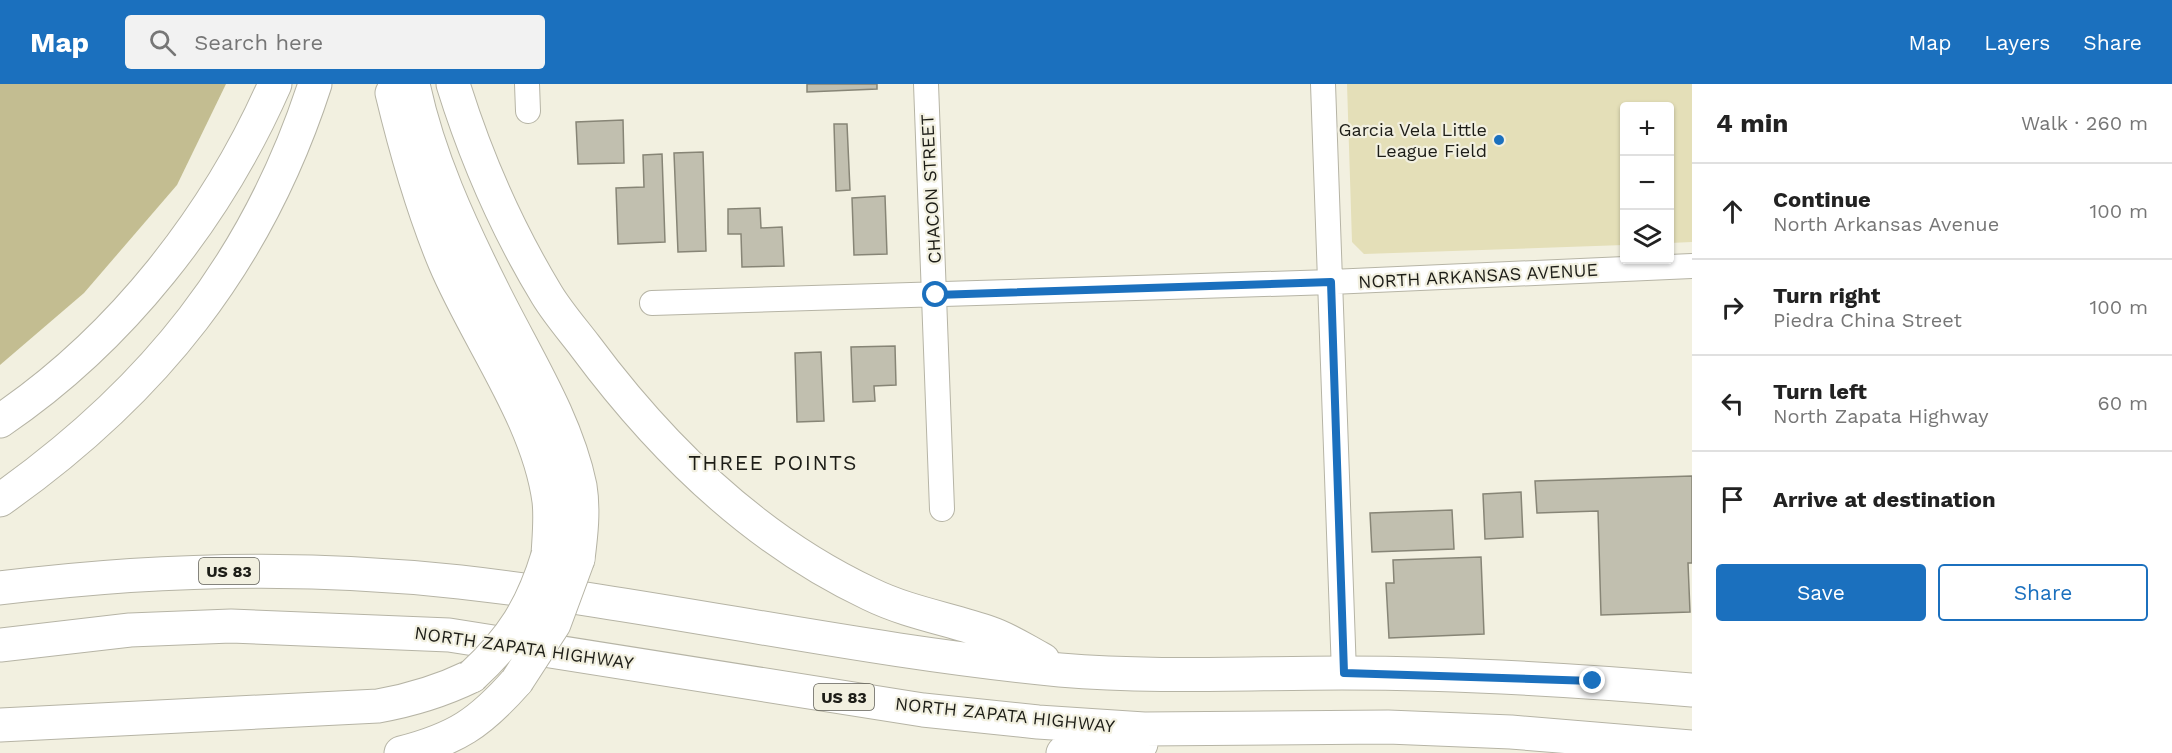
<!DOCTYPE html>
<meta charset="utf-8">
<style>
:root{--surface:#fff;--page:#f2f2f2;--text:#222;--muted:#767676;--line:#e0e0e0;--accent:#1b70be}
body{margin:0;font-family:"Work Sans",sans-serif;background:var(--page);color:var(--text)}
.controls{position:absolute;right:18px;top:18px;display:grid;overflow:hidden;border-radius:6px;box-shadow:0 2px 4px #0004}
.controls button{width:54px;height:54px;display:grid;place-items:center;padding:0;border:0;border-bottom:2px solid var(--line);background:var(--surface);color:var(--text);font:30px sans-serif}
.stop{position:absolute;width:18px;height:18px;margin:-14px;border:4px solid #1b70be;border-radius:50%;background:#fff}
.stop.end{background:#1b70be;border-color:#fff;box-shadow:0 2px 6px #0008}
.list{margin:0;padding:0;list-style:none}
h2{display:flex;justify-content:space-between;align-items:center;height:78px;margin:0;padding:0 24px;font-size:26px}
h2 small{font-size:20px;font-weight:400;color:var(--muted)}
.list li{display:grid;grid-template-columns:39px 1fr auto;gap:18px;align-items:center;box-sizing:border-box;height:96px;padding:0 24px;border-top:2px solid var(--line)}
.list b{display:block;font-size:22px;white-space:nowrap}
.list p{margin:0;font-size:20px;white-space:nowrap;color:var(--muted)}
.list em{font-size:20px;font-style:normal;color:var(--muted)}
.actions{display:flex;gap:12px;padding:18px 24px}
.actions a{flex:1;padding:14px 0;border:2px solid var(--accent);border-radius:6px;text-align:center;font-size:21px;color:var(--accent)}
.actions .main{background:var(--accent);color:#fff}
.icon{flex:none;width:33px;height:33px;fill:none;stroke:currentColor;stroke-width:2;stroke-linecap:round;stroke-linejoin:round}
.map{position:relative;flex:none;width:1692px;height:669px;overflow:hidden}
header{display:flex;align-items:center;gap:36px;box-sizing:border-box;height:84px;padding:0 30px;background:var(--accent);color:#fff}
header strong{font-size:28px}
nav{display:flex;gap:33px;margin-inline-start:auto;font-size:21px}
.search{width:420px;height:54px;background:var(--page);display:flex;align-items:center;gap:15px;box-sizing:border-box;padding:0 21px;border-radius:6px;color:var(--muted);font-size:22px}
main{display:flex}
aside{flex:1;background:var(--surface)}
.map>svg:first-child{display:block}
.green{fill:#e4dfb8}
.forest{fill:#c3bd91}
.building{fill:#c1bfaf;stroke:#878576;stroke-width:1.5}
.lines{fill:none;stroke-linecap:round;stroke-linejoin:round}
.minor-casing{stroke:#b6b4a5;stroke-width:26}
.primary-casing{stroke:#b6b4a5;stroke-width:35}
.minor{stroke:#fff;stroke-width:24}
.primary{stroke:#fff;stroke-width:33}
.primary-bridge-casing{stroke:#b6b4a5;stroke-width:35;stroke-linecap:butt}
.primary-bridge{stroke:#fff;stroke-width:33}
.route{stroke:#1b70be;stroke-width:8}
.poi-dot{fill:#1b70be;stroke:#f2f0e0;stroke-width:2}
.labels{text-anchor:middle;stroke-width:4.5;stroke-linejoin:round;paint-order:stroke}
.shield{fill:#f2f0e0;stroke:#5d5c53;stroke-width:1.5}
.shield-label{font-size:16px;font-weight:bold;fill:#1d1d17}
.poi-label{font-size:18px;fill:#1d1d17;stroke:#f2f0e0;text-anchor:end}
.street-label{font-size:18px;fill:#1d1d17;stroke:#f2f0e0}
.quarter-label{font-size:21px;letter-spacing:1.5px;fill:#1d1d17;stroke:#f2f0e0}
</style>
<header>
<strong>Map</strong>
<div class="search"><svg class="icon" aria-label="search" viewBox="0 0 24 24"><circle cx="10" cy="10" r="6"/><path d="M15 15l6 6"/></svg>Search here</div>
<nav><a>Map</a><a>Layers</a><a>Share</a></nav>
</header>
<main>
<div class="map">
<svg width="1692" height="669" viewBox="0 0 1692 669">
<rect width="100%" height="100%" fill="#f2f0e0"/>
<path class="green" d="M1347,0H1692V158L1670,159V22H1624V161L1364,170L1352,158Z"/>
<path class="forest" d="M0,0H226L177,101L84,209L0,281Z"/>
<path class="building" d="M807,0H877V5L807,8Z
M623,36L624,79L578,80L576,38Z
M834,40H847L850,106L836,107Z
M703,68L706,167L678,168L674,69Z
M662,70L665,158L618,160L616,104L644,103L643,71Z
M885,112L887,170L854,171L852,114Z
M760,124L761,144L782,143L784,182L742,183L741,150H728V125Z
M895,262L896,301L874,302L875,317L853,318L851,263Z
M821,268L824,337L797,338L795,269Z
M1692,392V479H1688L1690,528L1601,531L1598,427L1537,429L1535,397Z
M1521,408L1523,453L1485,455L1483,410Z
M1452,426L1454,465L1372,468L1370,429Z
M1481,473L1484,550L1389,554L1386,499H1394L1393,476Z"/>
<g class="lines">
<defs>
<path id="minor" d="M527,0L528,27
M926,0L942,425
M1323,0L1344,589
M652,219L1331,198L1692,182"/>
<path id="primary" d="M413,0C428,72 460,141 493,207C524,270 566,334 580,402C584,426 581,451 578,475
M453,0C476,74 507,145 547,211C558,229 572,245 585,262C660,363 755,456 870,510C909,529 950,535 990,549C1008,555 1026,567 1043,576
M392,9C406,67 422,124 445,179C477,255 538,335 549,417C551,435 549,453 548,471
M0,337C121,255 217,132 275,0
M0,416C153,308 257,179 315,0
M0,504C152,485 308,481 460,498C661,521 859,567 1060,586C1154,594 1248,589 1342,589C1459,589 1576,596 1692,606
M0,561L130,546L231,542L449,551L923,626L1038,638L1144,645L1388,643L1511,648L1692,663
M0,641L378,622C412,616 441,607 472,592
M401,669C456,655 480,639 517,597
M1063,669L1141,660"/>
</defs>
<use href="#minor" class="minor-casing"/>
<use href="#primary" class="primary-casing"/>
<use href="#minor" class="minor"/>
<use href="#primary" class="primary"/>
<defs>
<path id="primary-bridge" d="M472,592C512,555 532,524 548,471
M517,597L554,540L578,475"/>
</defs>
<use href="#primary-bridge" class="primary-bridge-casing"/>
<use href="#primary-bridge" class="primary-bridge"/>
</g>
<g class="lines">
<path class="route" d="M936,211L1331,198L1344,589L1593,597"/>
</g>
<circle class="poi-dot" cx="1499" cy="56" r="6"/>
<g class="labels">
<g class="shield">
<rect x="199" y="474" width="60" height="26" rx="4.5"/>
<rect x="814" y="600" width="60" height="26" rx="4.5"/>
</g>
<g class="shield-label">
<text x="229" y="493">US 83</text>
<text x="844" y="619">US 83</text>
</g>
<g class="poi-label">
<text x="1487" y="52">Garcia Vela Little<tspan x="1487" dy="21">League Field</tspan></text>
</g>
<g class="street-label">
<text transform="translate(931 105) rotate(-93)" y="6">CHACON STREET</text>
<text transform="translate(1478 192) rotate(-3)" y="6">NORTH ARKANSAS AVENUE</text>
<text transform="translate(524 564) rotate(8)" y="6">NORTH ZAPATA HIGHWAY</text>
<text transform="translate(1005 631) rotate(6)" y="6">NORTH ZAPATA HIGHWAY</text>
</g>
<g class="quarter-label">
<text x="773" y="386">THREE POINTS</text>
</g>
</g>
</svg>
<div class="controls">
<button>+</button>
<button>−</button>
<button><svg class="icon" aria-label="layers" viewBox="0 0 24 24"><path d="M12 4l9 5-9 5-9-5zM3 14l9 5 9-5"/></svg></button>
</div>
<div class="stop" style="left:936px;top:211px"></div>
<div class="stop end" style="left:1593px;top:597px"></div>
</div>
<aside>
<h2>4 min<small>Walk · 260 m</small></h2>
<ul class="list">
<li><svg class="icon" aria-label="ahead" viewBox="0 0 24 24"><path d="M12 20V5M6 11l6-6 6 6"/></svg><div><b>Continue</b><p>North Arkansas Avenue</p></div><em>100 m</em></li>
<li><svg class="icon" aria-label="right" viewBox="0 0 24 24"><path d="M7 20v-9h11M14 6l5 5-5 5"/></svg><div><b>Turn right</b><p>Piedra China Street</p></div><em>100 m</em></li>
<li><svg class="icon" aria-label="left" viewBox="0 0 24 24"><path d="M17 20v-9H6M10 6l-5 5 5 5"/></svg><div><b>Turn left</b><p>North Zapata Highway</p></div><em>60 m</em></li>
<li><svg class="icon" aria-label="arrive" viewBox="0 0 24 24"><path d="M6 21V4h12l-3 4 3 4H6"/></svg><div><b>Arrive at destination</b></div></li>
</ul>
<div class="actions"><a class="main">Save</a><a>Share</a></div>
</aside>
</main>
